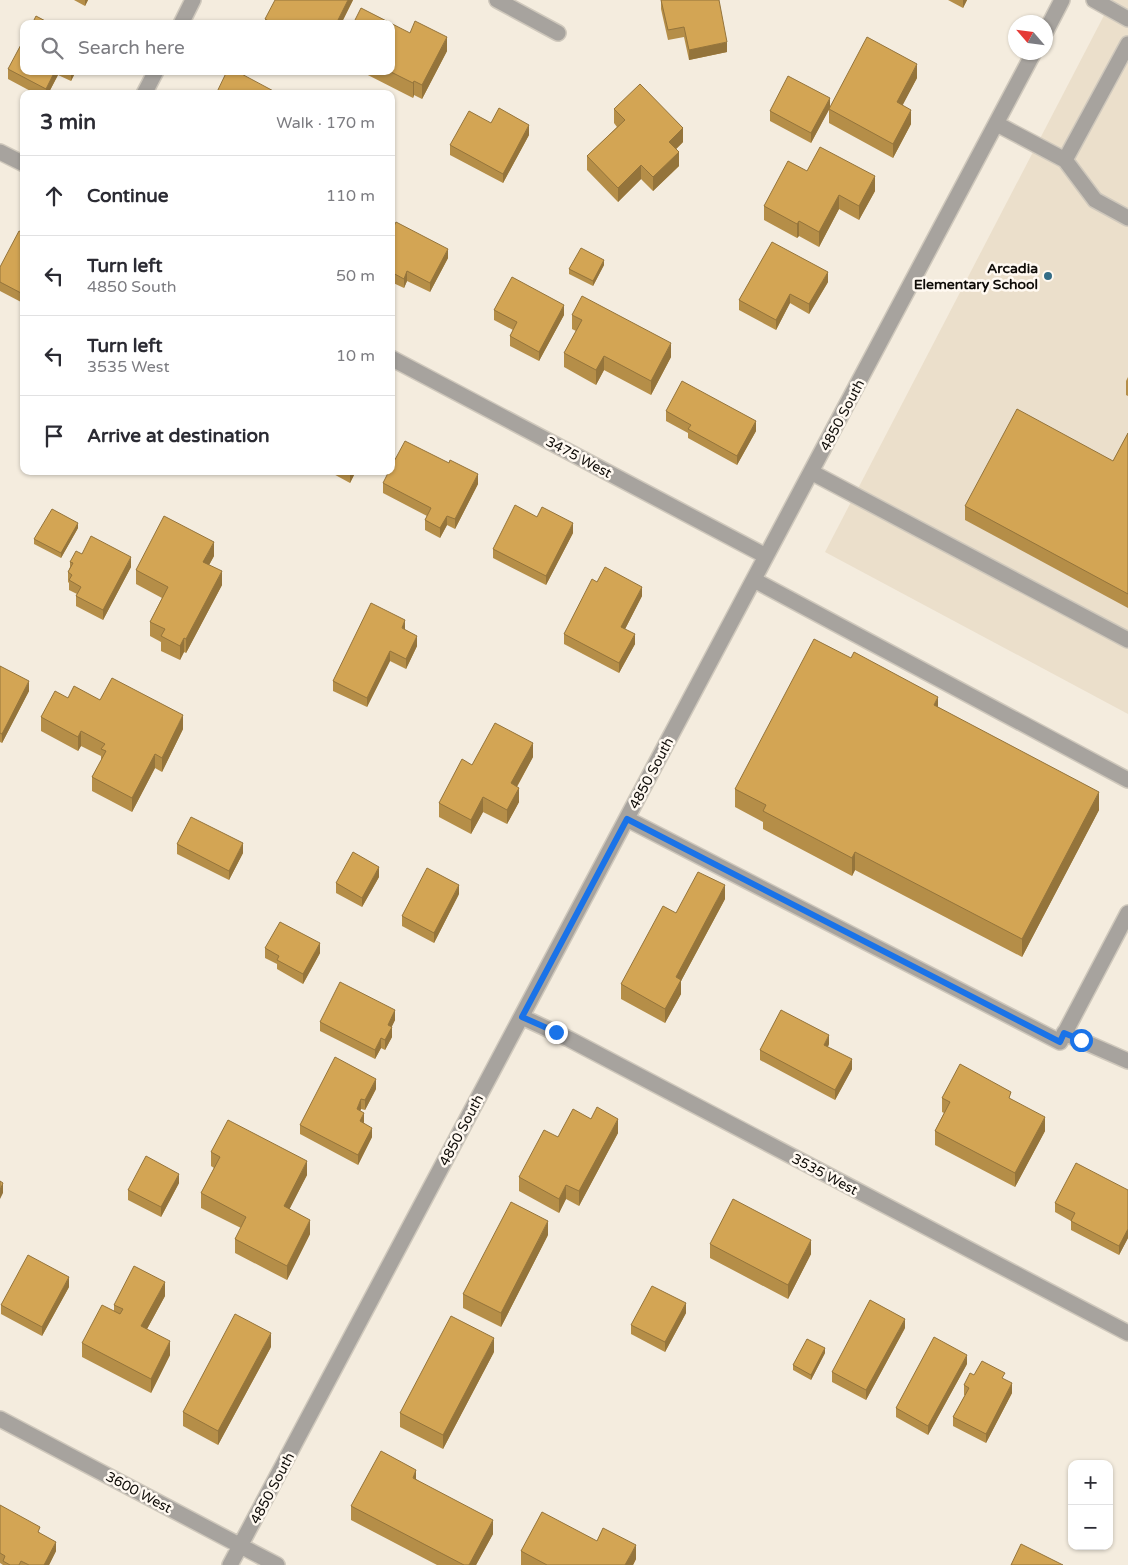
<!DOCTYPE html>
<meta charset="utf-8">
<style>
:root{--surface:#fff;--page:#f2f2f3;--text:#2b2b33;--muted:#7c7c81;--line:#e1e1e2}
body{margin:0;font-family:"Varela Round",sans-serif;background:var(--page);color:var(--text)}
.controls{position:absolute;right:15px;bottom:15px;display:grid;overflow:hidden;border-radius:10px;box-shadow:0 1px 4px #0004}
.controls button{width:45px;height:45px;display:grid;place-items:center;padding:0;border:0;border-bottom:1px solid var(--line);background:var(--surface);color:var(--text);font:25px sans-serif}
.compass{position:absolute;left:1008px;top:15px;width:45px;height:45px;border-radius:50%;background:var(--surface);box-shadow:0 1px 4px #0004;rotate:298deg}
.stop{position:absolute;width:15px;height:15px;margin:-11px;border:4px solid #1a73e8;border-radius:50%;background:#fff}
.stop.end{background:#1a73e8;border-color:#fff;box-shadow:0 1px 5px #0008}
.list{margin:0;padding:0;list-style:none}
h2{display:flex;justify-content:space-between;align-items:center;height:65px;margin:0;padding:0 20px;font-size:21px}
h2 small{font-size:16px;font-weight:400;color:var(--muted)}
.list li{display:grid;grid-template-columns:32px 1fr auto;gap:15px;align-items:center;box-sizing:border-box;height:80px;padding:0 20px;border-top:1px solid var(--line)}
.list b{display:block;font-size:19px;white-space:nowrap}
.list p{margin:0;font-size:16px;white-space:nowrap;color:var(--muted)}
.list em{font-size:16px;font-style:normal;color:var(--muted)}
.icon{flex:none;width:28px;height:28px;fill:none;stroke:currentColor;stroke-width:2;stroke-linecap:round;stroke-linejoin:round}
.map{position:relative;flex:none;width:1128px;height:1565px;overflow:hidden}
.search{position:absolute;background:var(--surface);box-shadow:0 1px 4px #0004;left:20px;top:20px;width:375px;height:55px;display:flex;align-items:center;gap:12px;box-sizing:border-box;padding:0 18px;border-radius:10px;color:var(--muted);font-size:19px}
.panel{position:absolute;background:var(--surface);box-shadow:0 1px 4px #0004;left:20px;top:90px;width:375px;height:385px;border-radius:10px}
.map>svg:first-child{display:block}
.built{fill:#ebdfcb}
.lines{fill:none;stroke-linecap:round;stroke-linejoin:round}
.minor-casing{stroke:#cfc8bc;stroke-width:18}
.minor{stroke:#a7a39e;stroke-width:15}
.wall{fill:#b58e48}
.shaded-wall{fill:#94743b}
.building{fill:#d3a554;stroke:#94743b}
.route{stroke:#1a73e8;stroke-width:6}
.poi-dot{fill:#336c86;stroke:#fff9f1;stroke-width:2}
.labels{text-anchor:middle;stroke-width:5;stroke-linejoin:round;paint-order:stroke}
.poi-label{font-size:14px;font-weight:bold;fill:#0f0c08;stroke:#fff9f1;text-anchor:end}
.street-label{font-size:14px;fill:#0f0c08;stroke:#fff9f1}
</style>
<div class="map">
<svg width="1128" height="1565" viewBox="0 0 1128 1565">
<rect width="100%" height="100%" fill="#f4ecde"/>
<path class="built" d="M1112,0H1128V714L825,552Z"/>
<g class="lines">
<defs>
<path id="minor" d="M497,0L558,33
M1094,0L1128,19
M181,24L193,0
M1046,31L1062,0
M144,94L156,71
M997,124L1065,160L1095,200L1128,218
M0,152L24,164
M1065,160L1128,44
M391,358L766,556
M811,472L1128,640
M754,580L1128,780
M627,819L1060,1042L1128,913
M522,1017L569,1039L1128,1333
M1064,1033L1128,1061
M0,1419L277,1565
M230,1565L1034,52"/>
</defs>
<use href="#minor" class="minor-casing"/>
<use href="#minor" class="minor"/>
</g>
<path class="wall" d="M74,0H88L85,6Z
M353,0L341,24H265V19Z
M661,0L727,52L689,60L684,37L668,40L661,9Z
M948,0H967L963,8Z
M410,33L447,51L422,99L414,95L413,98L360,71H391Z
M8,69L24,71H76L71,81L58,75L48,94H36L8,79Z
M917,78L902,105L911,124L893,158L829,123V109L811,143L770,121V111L830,108Z
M614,109L683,142L676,149L679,166L653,191L641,179L618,202L587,170V156L617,127L614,123Z
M491,123L529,135L503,183L450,155V145Z
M807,171L875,191L859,220L839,209L819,247L799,236L797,238L764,220V206Z
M391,232L448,258L430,292L407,281L404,288L391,282Z
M24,233V299L23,298L21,302L0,291V267Z
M604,265L593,286L569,274V269Z
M828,282L809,314L790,303L776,330L739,310V300Z
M494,310L564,315L539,361L510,346V336L513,330L494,320Z
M572,315L671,357L651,395L604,370L596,385L564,367V353L576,331L572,329Z
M1128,377V396L1126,395V381Z
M666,411L756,431L737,465L688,438V433L666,421Z
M1128,433V608L965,520V506L1113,461Z
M328,471H356L350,483Z
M383,483L478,484L455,529L447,525L440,538L425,530V520L427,516L383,493Z
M78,528L61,558L34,544V539Z
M573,533L546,585L493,558V549Z
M82,554L131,567L103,620L76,606V596L77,594L69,590V583L68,582V572L70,567V562Z
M214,556L209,565L222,585L186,653L184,652L180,660L161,651V642L150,636V622L162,598L136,584V570Z
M597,582L642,596L625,629L635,644L619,673L564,644V634Z
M405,630L417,646L406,669L390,661L367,707L333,691V681Z
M0,666L29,691L2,743L0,742Z
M68,698L100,700L183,729L162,772L155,768L132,812L92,791V777L101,761V756L81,746L78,751L41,731V717Z
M938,707L1099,810L1022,957L855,870L852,876L763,829V822L735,807V789Z
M533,757L517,787L519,802L507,824L483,812L471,834L439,817V803L472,765Z
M177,844L243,853L229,880L177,854Z
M379,877L362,907L336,893V883Z
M459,894L434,943L402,926V916Z
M725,899L681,981V994L665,1023L621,999V984L676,913Z
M265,948L320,953L303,984L277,969V964L265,958Z
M395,1020L391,1027L392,1037L385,1050L381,1048L375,1059L320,1031V1022Z
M829,1044L828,1047L852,1069L835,1100L760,1060V1050Z
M376,1089L365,1110L361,1109L360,1111L364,1123L372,1137L358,1165L300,1134V1125Z
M942,1098L1011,1099L1045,1131L1015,1187L935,1145V1131L944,1113L942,1112Z
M618,1133L579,1206L566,1199L559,1213L519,1191V1177L558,1137Z
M211,1152L307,1175L289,1209L310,1234L287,1280L235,1253V1239L241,1228L201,1208V1193L214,1168L211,1166Z
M179,1183L161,1217L128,1200V1190Z
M1128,1190V1238L1119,1255L1071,1230V1221L1055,1212V1203Z
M548,1235L501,1327L463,1308V1294Z
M710,1244L811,1254L788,1299L710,1258Z
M69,1287L42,1336L1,1314V1305Z
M165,1296L147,1329L170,1355L151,1393L82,1357V1343L114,1311V1305Z
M686,1313L665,1352L631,1334V1325Z
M905,1328L866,1400L832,1382V1372Z
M271,1347L218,1445L183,1426V1412Z
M494,1352L443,1449L400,1427V1413Z
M825,1353L811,1380L793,1370V1365Z
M967,1364L928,1435L896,1417V1408Z
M974,1375L1005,1380L1012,1393L986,1443L953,1426V1417L965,1395H964V1385Z
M416,1479L493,1534L476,1565H437L351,1520V1506Z
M0,1505L40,1533L56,1551L49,1565H3L0,1563Z
M521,1551L636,1559L633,1565H521Z"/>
<path class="shaded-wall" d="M85,0H88L85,6Z
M348,0H353L341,24H336Z
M963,0H967L963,8Z
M447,37V51L422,99V85Z
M727,42V52L689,60V50Z
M917,64V78L897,116V102Z
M55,71H58V75L48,94H46V89Z
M71,71H76L71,81Z
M414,81V95L413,98V83Z
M830,98V108L811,143V133Z
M911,110V124L893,158V144Z
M529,125V135L503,183V174Z
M683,128V142L669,156V142Z
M679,152V166L653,191V177Z
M641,165V179L618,202V188Z
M875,176V191L859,220V206Z
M839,195V209L819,247V232Z
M799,221V236L797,238V224Z
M448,249V258L430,292V283Z
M604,260V265L593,286V281Z
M407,271V281L404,288V279Z
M828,272V282L809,314V304Z
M23,289V298L21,302V293Z
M790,294V303L776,330V320Z
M564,305V315L539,361V352Z
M671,343V357L651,395V381Z
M604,356V370L596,385V370Z
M756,421V431L737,465V456Z
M350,471H356L350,483Z
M478,474V484L455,529V519Z
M447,516V525L440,538V528Z
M78,523V528L61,558V553Z
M573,523V533L546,585V576Z
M214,542V556L203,576V562Z
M131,557V567L103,620V610Z
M222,571V585L186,653V639Z
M642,587V596L621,637V627Z
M405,620V630L402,628Z
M635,634V644L619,673V663Z
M417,636V646L406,669V659Z
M184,638V652L180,660V646Z
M390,651V661L367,707V698Z
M29,681V691L2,743V734Z
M938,697V715L934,705Z
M183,715V729L162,772V758Z
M81,731V746L78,751V737Z
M533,743V757L511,797V783Z
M155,754V768L132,812V798Z
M519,788V802L507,824V810Z
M1099,792V810L1022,957V939Z
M483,797V812L471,834V820Z
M243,843V853L229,880V871Z
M855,852V870L852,876V858Z
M379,867V877L362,907V898Z
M459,885V894L434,943V933Z
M725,885V899L681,981V994L665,1023V1009L676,977Z
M320,943V953L303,984V974Z
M395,1010V1020L388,1035V1025Z
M392,1027V1037L385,1050V1040Z
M829,1035V1044L824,1054V1045Z
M381,1038V1048L375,1059V1050Z
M852,1059V1069L835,1100V1090Z
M376,1079V1089L365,1110V1100Z
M361,1099V1109L357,1119V1109Z
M364,1113V1123L360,1121Z
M1045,1117V1131L1015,1187V1173Z
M618,1119V1133L579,1206V1191Z
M372,1128V1137L358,1165V1155Z
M307,1161V1175L284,1220V1206Z
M179,1174V1183L161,1217V1207Z
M3,1183V1193L0,1199V1190Z
M566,1185V1199L559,1213V1199Z
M310,1220V1234L287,1280V1266Z
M548,1221V1235L501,1327V1313Z
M1128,1229V1238L1119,1255V1246Z
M811,1240V1254L788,1299V1285Z
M69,1277V1287L42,1336V1327Z
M165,1282V1296L141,1340V1326Z
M686,1303V1313L665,1352V1342Z
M905,1319V1328L866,1400V1390Z
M271,1333V1347L218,1445V1431Z
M494,1338V1352L443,1449V1435Z
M170,1341V1355L151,1393V1379Z
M825,1348V1353L811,1380V1375Z
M967,1355V1364L928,1435V1426Z
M1012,1383V1393L986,1443V1434Z
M416,1470V1484L413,1478Z
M493,1520V1534L476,1565H469Z
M56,1542V1551L49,1565H44Z
M636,1545V1559L633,1565H625Z"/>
<path class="building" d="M275,0H348L336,24H274L265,19Z
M661,0H719L727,42L689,50L684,27L668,30Z
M361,8L410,33L415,21L447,37L422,85L414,81L413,83L389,71H391V24H353Z
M36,16L51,24H32Z
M867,37L917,64L897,102L911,110L893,144L829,109Z
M24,39V71H55L46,89L8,69Z
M227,71H236L279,94H216Z
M788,76L830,98L811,133L770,111Z
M640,84L683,128L669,142L679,152L653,177L641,165L618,188L587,156L625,120L614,109Z
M499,108L529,125L503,174L450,145L469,111L491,123Z
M820,147L875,176L859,206L839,195L819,232L799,221L797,224L764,206L788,161L807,171Z
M396,222L448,249L430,283L407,271L404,279L391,272V232Z
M19,231L24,233V289H23L21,293L0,282V267Z
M772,242L828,272L809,304L790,294L776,320L739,300Z
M581,248L604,260L593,281L569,269Z
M512,277L564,305L539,352L510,336L517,322L494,310Z
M582,296L671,343L651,381L604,356L596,370L564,353L582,320L572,315Z
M682,381L756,421L737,456L688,429L691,425L666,411Z
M1017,409L1113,461L1128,433V594L965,506Z
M405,441L449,463L450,460L478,474L455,519L447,516L440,528L425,520L431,508L383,483L389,471H391V467Z
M515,505L537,517L542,507L573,523L546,576L493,549Z
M52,509L78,523L61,553L34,539Z
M164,516L214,542L203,562L222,571L186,639L184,638L180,646L161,636L165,629L150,622L168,587L136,570Z
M91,536L131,557L103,610L76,596L81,587L69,580L72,575L68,572L73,563L70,562L76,551L82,554Z
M605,567L642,587L621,627L635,634L619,663L564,634L592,579L597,582Z
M371,603L405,620L402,628L417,636L406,659L390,651L367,698L333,681Z
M814,639L851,658L854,652L938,697L934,705L1099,792L1022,939L855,852L852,858L763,811L766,805L735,789Z
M0,666L29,681L2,734L0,733Z
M112,678L183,715L162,758L155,754L132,798L92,777L106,751L101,749L105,744L81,731L78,737L41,717L55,691L68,698L74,686L100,700Z
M495,723L533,743L511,783L519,788L507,810L483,797L471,820L439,803L462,759L472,765Z
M191,817L243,843L229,871L177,844Z
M353,852L379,867L362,898L336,883Z
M427,868L459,885L434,933L402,916Z
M698,872L725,885L676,977L681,980L665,1009L621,984L663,906L676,913Z
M280,922L320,943L303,974L277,960L279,956L265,948Z
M340,982L395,1010L388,1025L392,1027L385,1040L381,1038L375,1050L320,1022Z
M781,1010L829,1035L824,1045L852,1059L835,1090L760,1050Z
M335,1057L376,1079L365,1100L361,1099L357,1109L364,1113L360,1121L372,1128L358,1155L300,1125Z
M960,1064L1011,1092L1009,1098L1045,1117L1015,1173L935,1131L950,1102L942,1098Z
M597,1107L618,1119L579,1191L566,1185L559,1199L519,1177L544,1130L558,1137L573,1109L591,1119Z
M228,1120L307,1161L284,1206L310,1220L287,1266L235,1239L246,1217L201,1193L220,1157L211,1152Z
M146,1156L179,1174L161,1207L128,1190Z
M1076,1163L1128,1190V1229L1119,1246L1071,1221L1075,1213L1055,1203Z
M0,1181L3,1183L0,1190Z
M733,1199L811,1240L788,1285L710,1244Z
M511,1202L548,1221L501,1313L463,1294Z
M28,1255L69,1277L42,1327L1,1305Z
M134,1266L165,1282L141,1326L170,1341L151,1379L82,1343L102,1305L120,1314L123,1309L114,1305Z
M652,1286L686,1303L665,1342L631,1325Z
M870,1300L905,1319L866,1390L832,1372Z
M235,1314L271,1333L218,1431L183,1412Z
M451,1316L494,1338L443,1435L400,1413Z
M934,1337L967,1355L928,1426L896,1408Z
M807,1339L825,1348L811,1375L793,1365Z
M982,1361L1005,1373L1002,1378L1012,1383L986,1434L953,1417L969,1388L964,1385L970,1373L974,1375Z
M381,1451L416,1470L413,1478L493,1520L469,1565H464L351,1506Z
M0,1505L40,1527L38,1532L56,1542L44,1565H29L21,1561L19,1565H10L3,1561L5,1556L0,1553Z
M542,1512L597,1541L603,1528L636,1545L625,1565H547L521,1551Z
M1021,1544L1063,1565H1011Z"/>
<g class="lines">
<path class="route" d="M556,1032L522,1017L627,819L1060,1042L1064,1033L1081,1040"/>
</g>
<circle class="poi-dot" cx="1048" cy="276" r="5"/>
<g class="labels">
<g class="poi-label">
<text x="1038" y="273">Arcadia<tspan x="1038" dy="16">Elementary School</tspan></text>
</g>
<g class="street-label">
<text transform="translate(842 415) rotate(-62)" y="5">4850 South</text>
<text transform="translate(579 457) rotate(28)" y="5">3475 West</text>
<text transform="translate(651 773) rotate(-62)" y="5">4850 South</text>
<text transform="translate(461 1130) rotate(-62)" y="5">4850 South</text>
<text transform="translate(825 1174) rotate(28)" y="5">3535 West</text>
<text transform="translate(272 1488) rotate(-62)" y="5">4850 South</text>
<text transform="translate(139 1492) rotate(28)" y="5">3600 West</text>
</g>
</g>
</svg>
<div class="controls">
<button>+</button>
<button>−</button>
</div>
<svg class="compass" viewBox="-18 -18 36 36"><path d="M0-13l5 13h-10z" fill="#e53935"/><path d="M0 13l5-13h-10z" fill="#7c7c81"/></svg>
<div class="stop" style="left:1081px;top:1040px"></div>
<div class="stop end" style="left:556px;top:1032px"></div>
<div class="search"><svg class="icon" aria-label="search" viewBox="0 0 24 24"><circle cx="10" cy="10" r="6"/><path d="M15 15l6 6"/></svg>Search here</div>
<section class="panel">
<h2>3 min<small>Walk · 170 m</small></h2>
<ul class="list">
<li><svg class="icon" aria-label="ahead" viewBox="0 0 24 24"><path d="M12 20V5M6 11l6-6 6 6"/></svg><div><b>Continue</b></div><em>110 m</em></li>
<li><svg class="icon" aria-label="left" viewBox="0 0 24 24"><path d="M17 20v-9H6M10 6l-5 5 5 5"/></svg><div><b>Turn left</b><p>4850 South</p></div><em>50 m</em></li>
<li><svg class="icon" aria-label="left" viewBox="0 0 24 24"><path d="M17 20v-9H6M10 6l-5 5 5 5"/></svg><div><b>Turn left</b><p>3535 West</p></div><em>10 m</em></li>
<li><svg class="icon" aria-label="arrive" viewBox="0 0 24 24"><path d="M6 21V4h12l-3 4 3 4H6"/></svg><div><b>Arrive at destination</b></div></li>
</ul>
</section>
</div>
